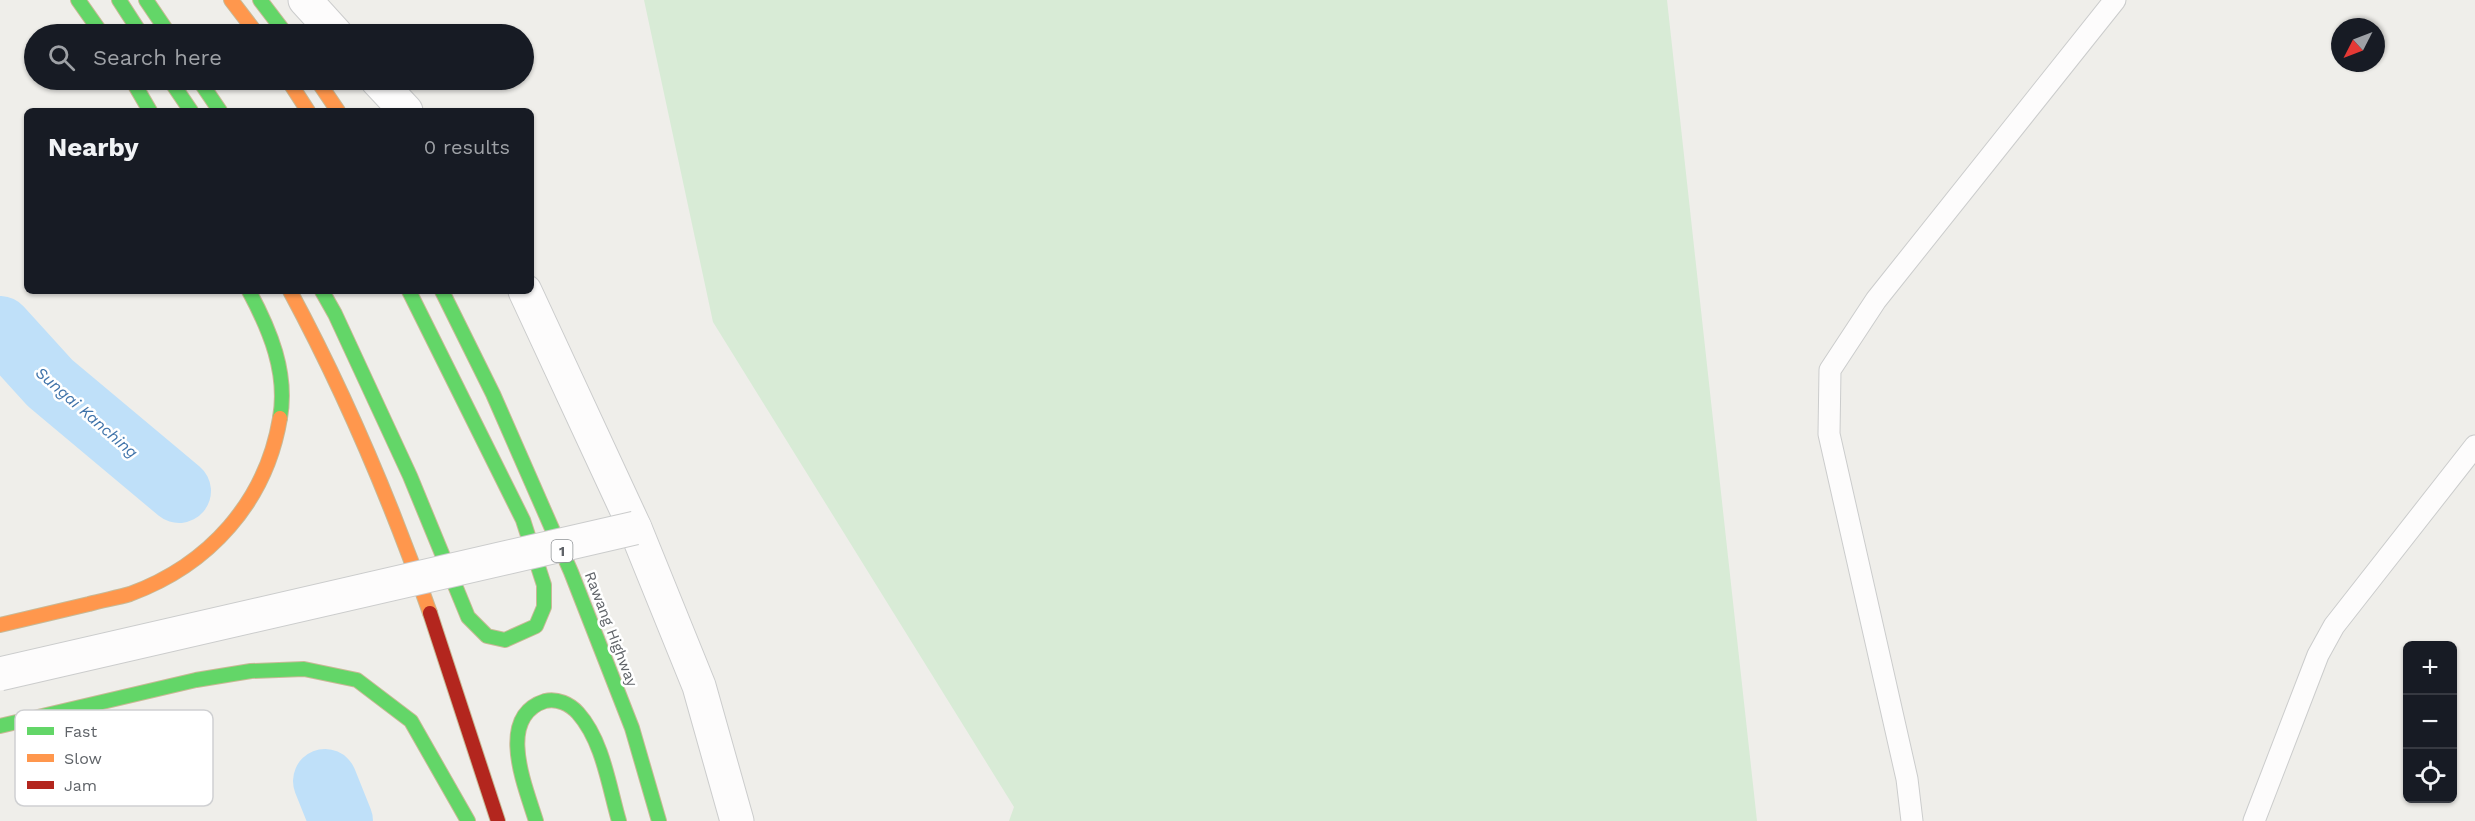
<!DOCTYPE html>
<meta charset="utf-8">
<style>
:root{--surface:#171b24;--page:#242831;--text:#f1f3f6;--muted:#9ea1a6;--line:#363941}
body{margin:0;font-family:"Work Sans",sans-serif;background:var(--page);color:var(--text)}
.controls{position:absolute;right:18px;bottom:18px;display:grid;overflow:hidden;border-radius:9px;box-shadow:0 2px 4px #0004}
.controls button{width:54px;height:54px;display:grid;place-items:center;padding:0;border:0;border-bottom:2px solid var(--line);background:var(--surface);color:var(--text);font:30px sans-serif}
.compass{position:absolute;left:2331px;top:18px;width:54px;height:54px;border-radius:50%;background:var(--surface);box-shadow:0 2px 4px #0004;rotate:228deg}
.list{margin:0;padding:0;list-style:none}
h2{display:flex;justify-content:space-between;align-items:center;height:78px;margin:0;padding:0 24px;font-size:26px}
h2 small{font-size:20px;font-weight:400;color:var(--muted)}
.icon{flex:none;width:33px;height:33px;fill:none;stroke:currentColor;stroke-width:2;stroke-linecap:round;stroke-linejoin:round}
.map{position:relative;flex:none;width:2475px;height:821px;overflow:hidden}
.search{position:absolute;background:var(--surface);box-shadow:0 2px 4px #0004;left:24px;top:24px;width:510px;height:66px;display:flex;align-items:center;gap:15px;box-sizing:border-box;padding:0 21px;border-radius:33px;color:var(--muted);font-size:22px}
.panel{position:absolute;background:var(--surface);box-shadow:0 2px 4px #0004;left:24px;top:108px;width:510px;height:186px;border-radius:9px}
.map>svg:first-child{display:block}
.green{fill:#d8ebd6}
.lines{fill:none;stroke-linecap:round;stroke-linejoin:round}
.river{stroke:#bfe0f9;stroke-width:64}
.lane-casing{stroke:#cbcccc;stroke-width:23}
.street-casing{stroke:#cbcccc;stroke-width:35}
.fast-casing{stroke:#c8b996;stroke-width:16}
.slow-casing{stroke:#c8b996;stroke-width:16}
.jam-casing{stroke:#c8b996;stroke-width:16}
.lane{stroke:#fdfcfc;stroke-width:21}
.street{stroke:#fdfcfc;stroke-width:33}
.fast{stroke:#63d668;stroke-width:14}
.slow{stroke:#ff974d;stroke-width:14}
.jam{stroke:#b3261e;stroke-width:14}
.street-bridge-casing{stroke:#cbcccc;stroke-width:35;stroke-linecap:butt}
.street-bridge{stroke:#fdfcfc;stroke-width:33}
.labels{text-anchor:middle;stroke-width:5;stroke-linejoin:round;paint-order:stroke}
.shield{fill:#fff;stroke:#8f9295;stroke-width:1.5}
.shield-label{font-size:14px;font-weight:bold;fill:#5f6368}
.street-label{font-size:15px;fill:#5f6368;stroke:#fff}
.water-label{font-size:16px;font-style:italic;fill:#4174aa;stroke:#fff}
.key{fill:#fff;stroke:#cfd0d2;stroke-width:1.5}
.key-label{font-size:16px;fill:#5f6368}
</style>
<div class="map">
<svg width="2475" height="821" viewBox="0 0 2475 821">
<rect width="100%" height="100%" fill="#efeeea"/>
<path class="green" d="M644,0H1667L1757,821H1009L1014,807L713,322Z"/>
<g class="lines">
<path class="river" d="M0,328L50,383L179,491
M325,781L341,821"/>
<defs>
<path id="lane" d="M1912,821L1907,779L1829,434L1830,370L1876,300L2115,0
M2254,821L2318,655L2334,626L2475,446"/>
<path id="street" d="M305,0L336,34
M377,80L406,111
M525,291L635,528L699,686L737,821"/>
<path id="fast" d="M78,0L102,34
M119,0L141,34
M146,0L169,34
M260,0L286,34
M132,80L150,111
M170,80L191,111
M199,80L220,111
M249,291C270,330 288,373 280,418
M322,291L335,314L410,476L468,617L487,636L505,640L536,626L544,607V585L523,520L409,291
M442,291L493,394L571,572L632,728L659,821
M0,726L196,680L251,671L304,669L357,680L411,721L468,821
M536,821C526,788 495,717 545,701C557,698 570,704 578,713C603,741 609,787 619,821"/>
<path id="slow" d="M231,0L257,34
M288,80L308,111
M317,80L338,111
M290,291C346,395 391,502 430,613
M0,625C30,618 60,611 89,604C103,600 117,598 130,594C209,565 266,502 280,418"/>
<path id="jam" d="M430,613L498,821"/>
</defs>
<use href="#lane" class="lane-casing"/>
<use href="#street" class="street-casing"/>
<use href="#fast" class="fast-casing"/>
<use href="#slow" class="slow-casing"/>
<use href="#jam" class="jam-casing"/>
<use href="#lane" class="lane"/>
<use href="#street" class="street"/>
<use href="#fast" class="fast"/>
<use href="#slow" class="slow"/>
<use href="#jam" class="jam"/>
<defs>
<path id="street-bridge" d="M0,674L635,528"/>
</defs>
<use href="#street-bridge" class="street-bridge-casing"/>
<use href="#street-bridge" class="street-bridge"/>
</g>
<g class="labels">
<rect class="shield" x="551.5" y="540" width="21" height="22" rx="4.5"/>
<g class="shield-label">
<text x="562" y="556">1</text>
</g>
<g class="street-label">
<text transform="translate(611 629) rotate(69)" y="5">Rawang Highway</text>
</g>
<g class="water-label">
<text transform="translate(87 412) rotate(41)" y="6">Sungai Kanching</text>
</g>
</g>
<rect x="15" y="710" width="198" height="96" rx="9" class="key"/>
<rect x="27" y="727" width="27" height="8" fill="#63d668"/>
<rect x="27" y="754" width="27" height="8" fill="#ff974d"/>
<rect x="27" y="781" width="27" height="8" fill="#b3261e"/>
<g class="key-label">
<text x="64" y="737">Fast</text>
<text x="64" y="764">Slow</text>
<text x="64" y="791">Jam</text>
</g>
</svg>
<div class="controls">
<button>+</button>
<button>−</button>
<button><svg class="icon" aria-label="locate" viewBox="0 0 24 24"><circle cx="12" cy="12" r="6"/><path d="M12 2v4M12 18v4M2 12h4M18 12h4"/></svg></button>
</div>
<svg class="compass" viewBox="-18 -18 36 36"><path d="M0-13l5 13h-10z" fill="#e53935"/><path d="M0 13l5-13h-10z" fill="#9ea1a6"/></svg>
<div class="search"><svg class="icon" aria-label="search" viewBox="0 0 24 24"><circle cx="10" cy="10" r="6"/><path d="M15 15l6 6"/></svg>Search here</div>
<section class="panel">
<h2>Nearby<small>0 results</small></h2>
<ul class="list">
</ul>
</section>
</div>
